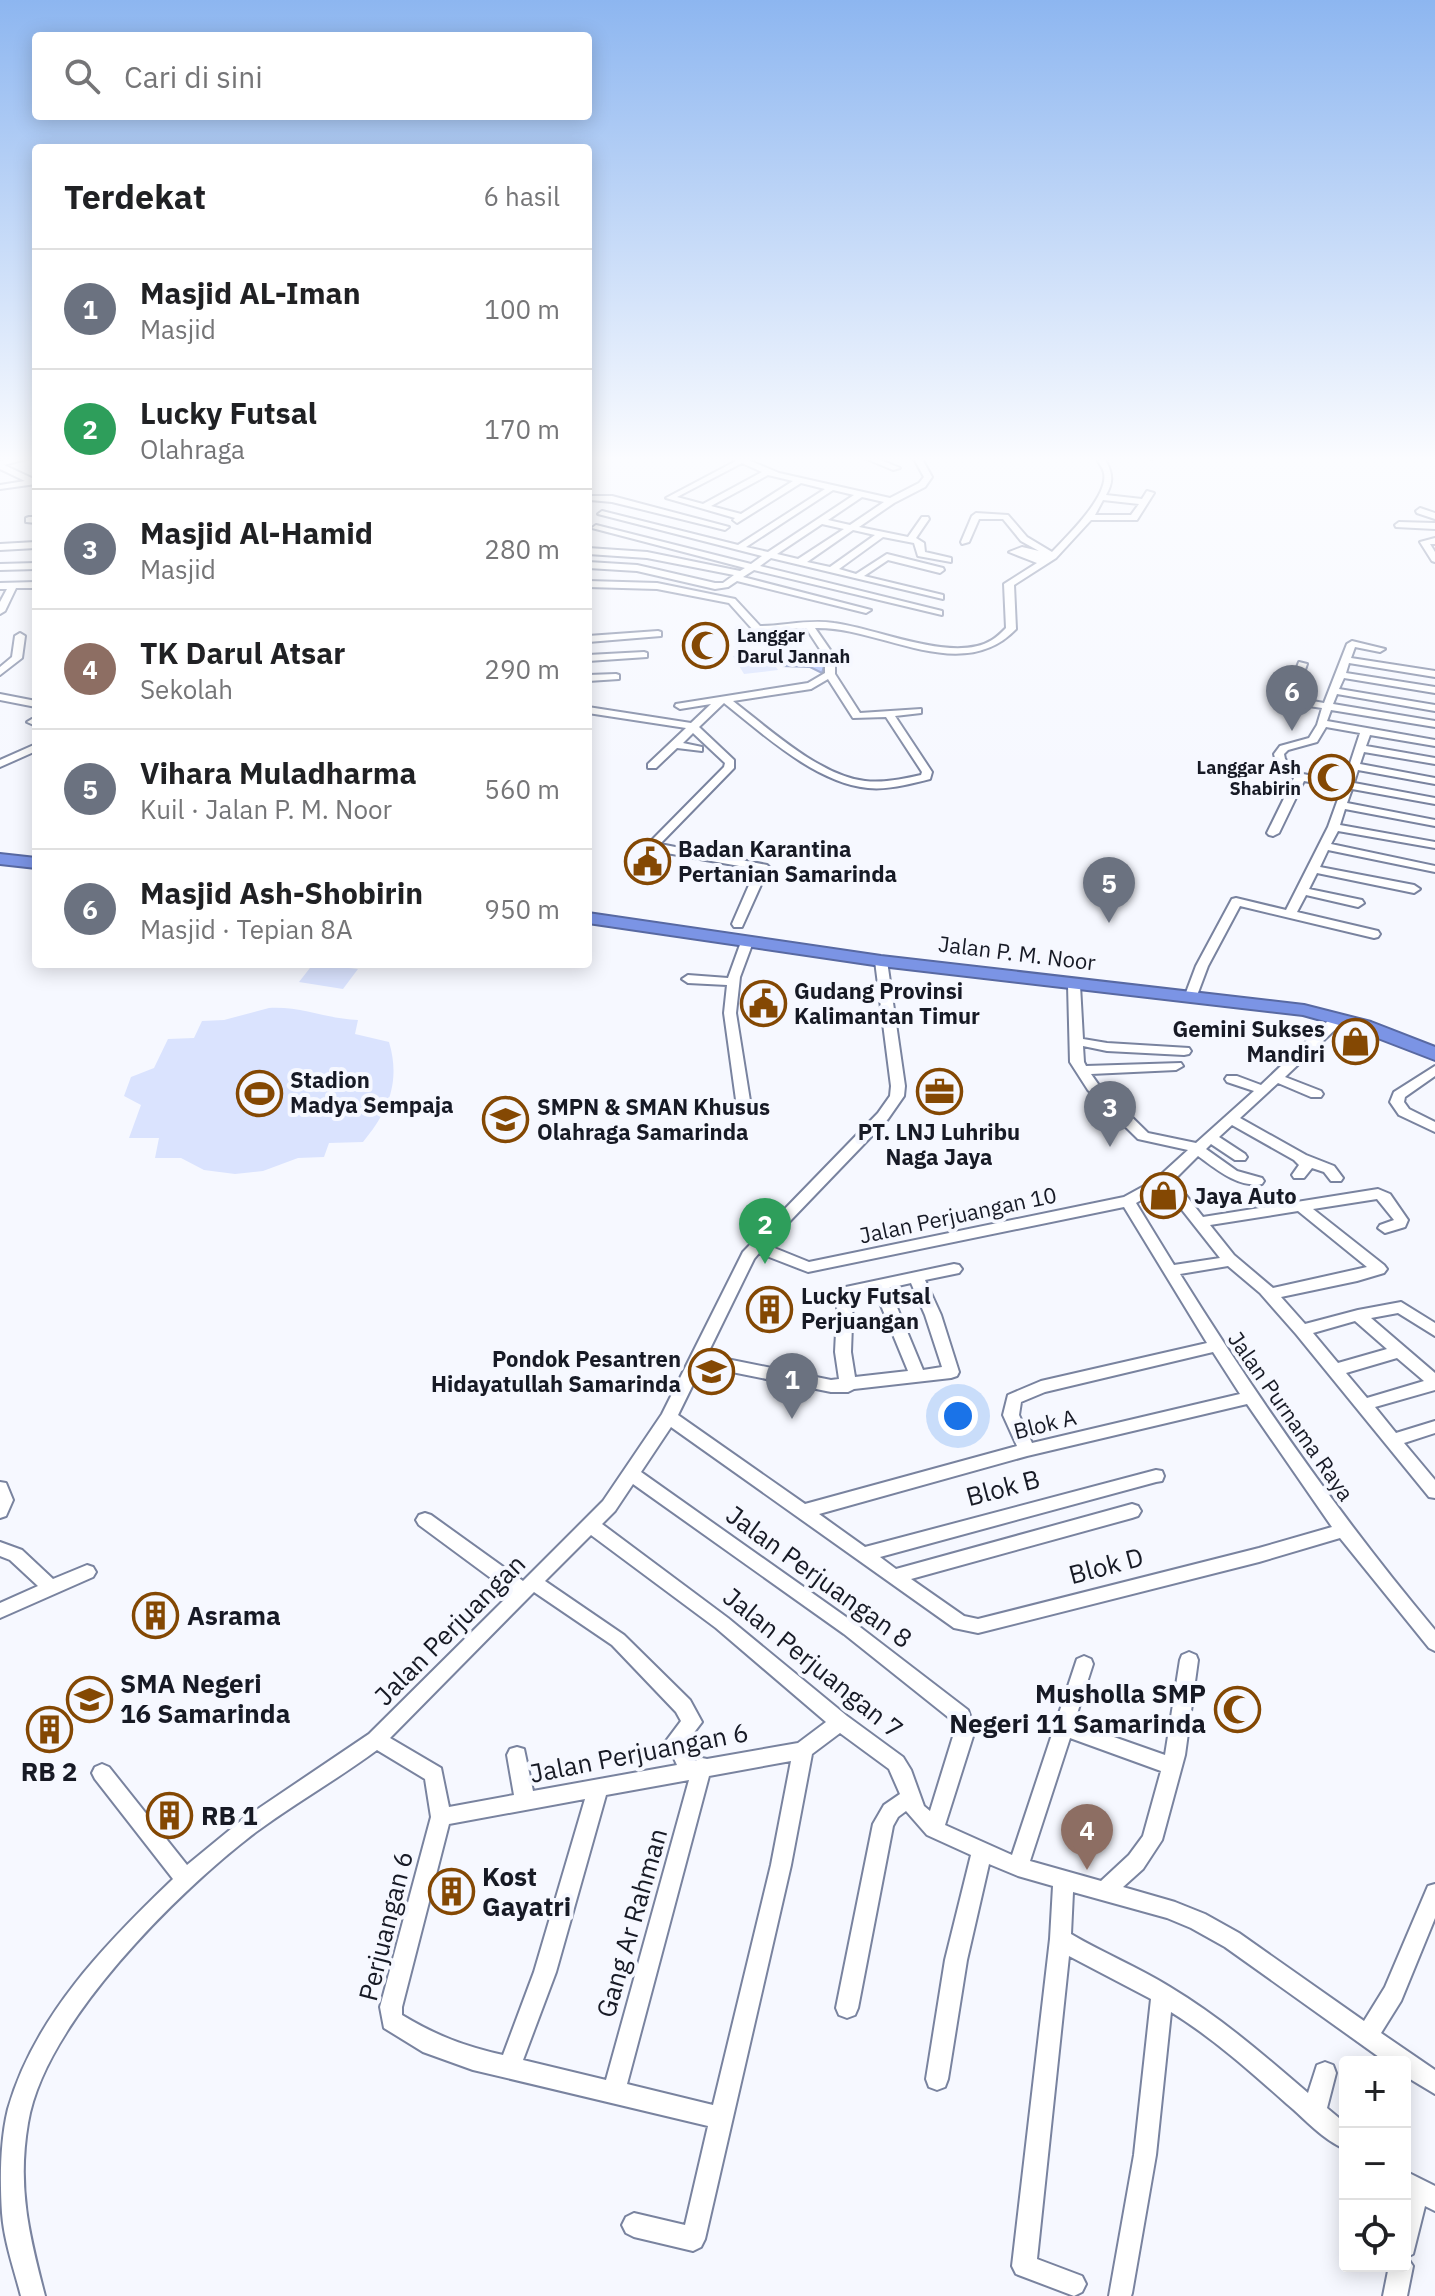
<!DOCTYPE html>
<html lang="id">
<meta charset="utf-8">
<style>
:root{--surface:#fff;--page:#f6f6f6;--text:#202124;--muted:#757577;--line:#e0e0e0;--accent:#844803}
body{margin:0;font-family:"IBM Plex Sans",sans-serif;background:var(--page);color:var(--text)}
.controls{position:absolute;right:24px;bottom:24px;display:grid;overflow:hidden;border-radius:8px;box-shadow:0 4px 20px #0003}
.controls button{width:72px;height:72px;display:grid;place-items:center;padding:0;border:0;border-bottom:2px solid var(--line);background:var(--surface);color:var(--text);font:40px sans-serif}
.you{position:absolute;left:958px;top:1416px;width:28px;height:28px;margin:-20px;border:6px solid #fff;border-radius:50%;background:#1a73e8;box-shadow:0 0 0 12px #1a73e833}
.badge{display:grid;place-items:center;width:52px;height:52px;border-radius:50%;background:var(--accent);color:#fff;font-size:26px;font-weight:700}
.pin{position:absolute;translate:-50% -66px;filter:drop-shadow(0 2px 4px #0008)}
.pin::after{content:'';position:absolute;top:42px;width:28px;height:24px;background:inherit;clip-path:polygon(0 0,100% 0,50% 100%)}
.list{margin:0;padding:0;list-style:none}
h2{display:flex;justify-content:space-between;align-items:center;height:104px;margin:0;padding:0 32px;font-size:34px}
h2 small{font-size:26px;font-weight:400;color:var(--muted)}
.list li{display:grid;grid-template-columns:52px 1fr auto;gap:24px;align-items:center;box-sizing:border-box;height:120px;padding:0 32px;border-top:2px solid var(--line)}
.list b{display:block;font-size:30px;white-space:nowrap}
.list p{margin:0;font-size:26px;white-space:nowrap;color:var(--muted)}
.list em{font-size:26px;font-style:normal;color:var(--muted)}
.icon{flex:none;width:44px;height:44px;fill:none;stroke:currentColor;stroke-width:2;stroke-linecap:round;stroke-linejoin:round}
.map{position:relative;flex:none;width:1435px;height:2296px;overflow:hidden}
.search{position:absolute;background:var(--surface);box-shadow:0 4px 20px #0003;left:32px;top:32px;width:560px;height:88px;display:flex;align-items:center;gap:20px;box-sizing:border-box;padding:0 28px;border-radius:8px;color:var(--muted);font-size:30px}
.panel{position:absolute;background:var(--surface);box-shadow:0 4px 20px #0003;left:32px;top:144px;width:560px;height:824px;border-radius:8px}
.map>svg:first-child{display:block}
.green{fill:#dae3fe}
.water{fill:#a5bafb;stroke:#7a8abb;stroke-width:2}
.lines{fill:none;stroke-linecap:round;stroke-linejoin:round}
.minor-casing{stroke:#79839f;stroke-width:4}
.highway-casing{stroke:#5869a2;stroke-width:4}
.minor{fill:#fff;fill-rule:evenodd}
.highway{fill:#7b94e5;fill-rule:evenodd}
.labels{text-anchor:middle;stroke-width:8;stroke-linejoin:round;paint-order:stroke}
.far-poi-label{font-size:18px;font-weight:bold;fill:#171a25;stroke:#f6f8ff;text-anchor:start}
.poi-label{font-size:22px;font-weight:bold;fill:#171a25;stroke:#f6f8ff;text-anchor:start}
.street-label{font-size:22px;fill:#171a25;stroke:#f6f8ff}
.near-street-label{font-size:26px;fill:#171a25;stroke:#f6f8ff}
.near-poi-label{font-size:26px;font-weight:bold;fill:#171a25;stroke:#f6f8ff;text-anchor:start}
</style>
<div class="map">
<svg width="1435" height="2296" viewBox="0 0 1435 2296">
<rect width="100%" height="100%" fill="#f6f8ff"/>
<path class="green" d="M766,652L778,670L744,674L733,656Z
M313,964L358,969L343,989L299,982Z
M269,1008C301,1006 327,1019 358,1020L355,1034L389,1042C401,1082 388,1112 363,1142L329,1143L324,1157L298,1158L263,1171L235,1174L204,1170L181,1158H155L159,1138H129L141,1105L124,1096L131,1077L154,1068L168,1039L194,1038L202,1021L224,1020Z"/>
<path class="water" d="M804,652H813L826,659L822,673L810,667L782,666L779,660Z"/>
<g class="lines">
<defs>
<path id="minor" d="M18,457H34L4,465L36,480V484L0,489V485L25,481L0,469V461Z
M730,457H741L779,473L890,498L919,483L924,477L913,457H921L932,477L925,487L894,503L859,527L908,537L922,517H928L929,519L916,538L924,543L925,552L951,558V562L918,556L914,543L883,537L839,569L856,574L887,554L943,568L944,570L940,573L888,560L864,576L943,595V599L771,558L760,566L942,611V615L754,570L743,577L871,610L866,613L737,581L728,587L715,589L637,571L588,568V562L637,565L715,583H723L734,575L647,558L588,554V548L647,552L740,571L745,568L592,528L596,525L751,564L762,556L598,514L602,511L738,545L825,489L801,483L737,523L733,520L735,518L666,498L736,461ZM742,463L762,472L703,504L677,497ZM768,475L793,481L741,514L711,506ZM833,490L854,495L768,552L746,547ZM862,497L884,502L850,525L828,520ZM822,524L844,529L798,559L777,554ZM853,530L875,535L830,567L807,562Z
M862,457H873L900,468L893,470Z
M1100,457H1108L1106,461C1113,475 1113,482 1106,495L1142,499L1147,491L1154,493L1137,520H1091L1056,558L1014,585L1016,629C961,686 880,626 815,628L835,657V674L860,713L921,709V713L895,716L932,772L930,779C910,784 889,790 868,788C816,783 763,734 724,703L699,727L734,760V768L660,844L767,865L769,867L742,927H734L732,924L756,869L661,852L649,847V843L724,767L725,763L693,733L683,743L702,747V751L677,748L656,768H648V764L686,728L588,713V707L691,723L711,704L680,709L675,706L676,704L808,683L825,673V657L806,628L754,631L729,603L657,589L588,587V581L657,583L735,599L760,626C784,626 809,619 834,623C876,628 954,664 992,640C997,637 1002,632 1006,628L1004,584L1037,563L1009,552L1022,547L1039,551L1021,541L1003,519H979L969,542L962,544L961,542L972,516L976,513L1008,515L1027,537L1052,552C1067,536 1109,496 1104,473C1103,468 1100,465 1098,461ZM1103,500L1139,504L1131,515H1095ZM828,679L853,718L886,717L922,772L921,775C903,779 884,783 865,781C820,776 768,728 733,701L811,689Z
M1145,457H1156L1152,459Z
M588,496H612L729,527L725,530L612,502L590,500Z
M1420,508L1435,513V519L1417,513L1416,511Z
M29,517H36V523L26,522V518Z
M1399,522L1435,523V529L1396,527L1395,525Z
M1435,538V544H1430L1435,552V562L1432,561L1420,542Z
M36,542V548L0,550V544Z
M36,563V569L0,570V564Z
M36,582V588H16L5,611L0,614V602L7,589H0V583Z
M658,631L661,632V636L588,642V636Z
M20,633L25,636L22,658L0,675V667L12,657L15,636Z
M1352,641L1385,649L1380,652L1355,647L1351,658L1435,671V677L1349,663L1346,673L1435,687V693L1344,678L1339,689L1435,705V711L1337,694L1333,704L1435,721V727L1331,710L1327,721L1435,740V746L1370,735L1366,746L1435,758V764L1364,752L1360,764L1435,778V784L1358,770L1354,783L1435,798V804L1352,789L1347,803L1435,820V826L1345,809L1340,825L1435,842V848L1338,831L1331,844L1435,866V872L1328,850L1320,867L1414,885L1420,889L1414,893L1317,873L1309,889L1362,900L1364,903L1358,907L1306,895L1297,912L1378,931L1380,934L1378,937L1374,938L1240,906L1208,966L1196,998L1194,1001H1186L1184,998L1196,966L1232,899L1236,898L1286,910L1328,827L1342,788L1304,781L1279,833L1273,836L1269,835L1267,833L1294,778L1276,762L1274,754L1280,746L1309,738L1317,725L1322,708L1289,703L1284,700L1299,662L1307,664L1295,698L1324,703L1347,644ZM1326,727L1360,733L1344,782L1303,774L1285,759L1284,754L1288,750L1317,742Z
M644,652L647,653V657L588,661V655Z
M616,674L619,675V679L588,681V675Z
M0,694L36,701V707L0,700Z
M32,719L36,720V726L27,722Z
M36,744V751L0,767V760Z
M747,938L753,942L740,977L736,1013L751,1107L744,1111L737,1107L724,1013L727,985L688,983L682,979L688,975L728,978L741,942Z
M881,957L887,961L905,1086L904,1096L888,1119L767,1245L809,1262L1124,1197L1155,1180L1188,1150L1138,1139L1088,1090L1070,1062L1068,985L1070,982H1078L1080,985L1083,1039L1107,1043L1189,1048L1191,1051L1189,1054L1184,1055L1107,1051L1083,1046L1084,1062L1086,1066L1181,1063L1183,1066L1176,1070L1091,1074L1098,1084L1148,1133L1196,1143L1254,1091L1227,1082L1225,1079L1227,1076H1237L1261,1085L1333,1016H1343L1344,1019L1343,1022L1285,1077L1321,1091L1323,1094L1321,1097H1311L1278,1083L1240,1118L1306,1155L1334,1166L1343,1178L1341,1181H1331L1324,1172L1312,1168L1304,1178H1294L1292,1175L1299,1165L1294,1160L1232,1125L1219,1137L1245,1154L1247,1157L1245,1160H1235L1211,1144L1206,1149L1237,1171L1262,1178L1264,1181L1262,1184C1238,1188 1216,1169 1198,1156L1174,1180L1203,1217L1378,1189L1390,1194L1408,1220L1405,1227L1385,1233L1378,1228L1380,1225L1394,1220L1377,1199L1313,1209L1384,1265L1387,1269L1384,1273L1357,1281L1281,1297L1305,1324L1358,1310L1401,1302L1435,1323V1336L1398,1313L1371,1318L1435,1373V1390L1375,1407L1396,1433L1435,1421V1433L1404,1443L1435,1480V1498L1429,1497L1296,1334L1260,1293L1228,1266L1180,1274C1258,1399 1341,1518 1435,1630V1651L1429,1648L1340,1538L1259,1562L978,1633L954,1628L671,1427L641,1472L856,1624L968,1710L975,1730L945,1825L1012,1855L1077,1659L1084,1656L1091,1659L1093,1664L1074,1723L1165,1755L1180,1660L1182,1655L1189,1652L1196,1655L1198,1660L1185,1755L1162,1840L1143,1869L1123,1887L1175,1902L1205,1914L1239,1933L1364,2021L1385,1987L1428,1886L1435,1884V1918L1401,2001L1381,2033L1435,2070V2094L1405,2076V2062H1386L1225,1947L1191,1928L1167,1918L1073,1892L1071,1934C1103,1953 1138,1967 1170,1987C1220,2017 1264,2055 1308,2093L1317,2065L1325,2062L1333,2065L1336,2073L1327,2108L1345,2123V2149C1323,2140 1305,2119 1287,2104C1250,2071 1213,2038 1171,2012L1156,2155L1132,2293L1131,2296H1109L1134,2155L1151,1999L1069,1956L1037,2259L1082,2276L1086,2284L1082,2292L1074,2296L1016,2274L1012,2266L1050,1939L1053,1886L1018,1876L989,1864L967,1960L948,2079L945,2087L937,2090L929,2087L926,2079L945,1960L971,1855L927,1835L906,1811L898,1817L893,1826L858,2008L855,2015L847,2018L839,2015L836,2008L873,1824L884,1805L900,1794L889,1769L840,1733L812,1754L791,1865L705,2239L701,2247L693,2251L634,2237L626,2233L622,2225L626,2217L634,2213L685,2225L708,2126L473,2070L423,2052L384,2028L380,2007L431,1817L425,1779L377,1750C338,1779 295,1803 256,1832C178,1891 44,2024 28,2123C17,2187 29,2235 45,2296H21C14,2269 4,2241 2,2213C0,2180 0,2142 8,2109C34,2017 105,1944 173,1879L95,1779L92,1773L95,1767L102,1764L109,1767L187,1865L243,1819L369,1734L511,1593L419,1525L416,1520L419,1515L425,1513L431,1515L523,1581L603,1501L662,1414L743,1252L878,1113L890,1096L891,1086L875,961ZM1164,1187L1220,1258L1174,1265L1136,1203ZM1124,1207L1207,1343L1041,1381L1008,1395L1003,1415L1017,1446L805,1504L678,1415L702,1366L831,1392H848L854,1389L951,1378L957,1376L959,1372L941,1315L925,1280L959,1273L962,1269L959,1265L954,1264L841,1288L838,1292L835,1352L839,1379L831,1380L707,1355L754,1259L759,1253L808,1272ZM1298,1211L1367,1267L1273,1288L1234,1255L1210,1225ZM911,1283L925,1315L942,1367L923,1370L889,1288ZM875,1291L908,1371L855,1377L851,1352L853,1296ZM1355,1321L1387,1349L1338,1363L1313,1333ZM1213,1352L1240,1394L1032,1443L1019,1415L1021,1402L1045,1392ZM1397,1358L1424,1381L1367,1398L1346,1373ZM1247,1404L1332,1527L1259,1548L978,1619L964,1616L911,1579L1132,1518L1138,1516L1141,1511L1138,1506L1132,1504L896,1569L880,1557L1156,1482L1162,1481L1164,1476L1162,1471L1156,1470L865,1547L819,1514L1027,1456ZM633,1484L844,1634L953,1721L955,1730L930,1811L924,1806L911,1770L903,1757L847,1716L728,1618L602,1524L615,1511ZM591,1535L716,1628L826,1722L798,1743L707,1759L702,1758L695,1761L686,1743L702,1722L690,1700L624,1635L545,1581ZM534,1592L612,1645L676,1712L681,1721L666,1741L677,1765L533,1791L524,1749L517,1747L510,1749L507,1755L514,1795L449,1807L441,1768L390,1738ZM1070,1738L1161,1771L1143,1836L1129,1855L1101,1881L1030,1861ZM791,1761L771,1865L713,2105L627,2084L709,1776ZM689,1780L606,2080L523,2060L556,1972L606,1795ZM585,1799L534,1972L503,2055C464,2046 437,2036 402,2015V2007L449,1824Z
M1435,1066V1076L1405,1097L1404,1102L1409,1109L1435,1122V1132L1399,1115L1390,1102L1394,1092Z
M0,1482L6,1483L13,1500L6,1516L0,1518Z
M0,1542L22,1550L53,1579L87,1565L93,1567L96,1572L93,1577L0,1618V1603L38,1586L10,1560L0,1556Z
M1405,2171L1435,2186V2211L1425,2206L1413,2254L1407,2257L1413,2266L1407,2296H1383L1389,2266H1405Z"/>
<path id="highway" d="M0,854L36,858V868L0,864Z
M588,913L881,956L1304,1005L1371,1022L1435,1047V1060L1357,1030L1303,1015L881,966L588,923Z"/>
</defs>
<use href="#minor" class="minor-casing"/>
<use href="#highway" class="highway-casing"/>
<use href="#minor" class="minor"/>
<use href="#highway" class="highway"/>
</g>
<linearGradient id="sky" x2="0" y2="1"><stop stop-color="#8db6f0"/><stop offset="0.59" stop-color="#fbfcff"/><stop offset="1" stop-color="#fbfcff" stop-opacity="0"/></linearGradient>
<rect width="1435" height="778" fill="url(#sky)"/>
<defs>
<symbol id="mosque-ring" viewBox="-11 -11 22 22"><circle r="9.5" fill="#f6f8ff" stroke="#844803" stroke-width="1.5"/><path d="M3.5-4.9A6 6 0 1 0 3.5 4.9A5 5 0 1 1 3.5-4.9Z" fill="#844803"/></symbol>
<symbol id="civic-ring" viewBox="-11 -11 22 22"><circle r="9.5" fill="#f6f8ff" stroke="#844803" stroke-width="1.5"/><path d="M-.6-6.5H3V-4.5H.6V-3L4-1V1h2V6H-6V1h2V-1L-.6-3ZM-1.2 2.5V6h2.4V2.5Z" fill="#844803"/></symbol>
<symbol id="shop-ring" viewBox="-11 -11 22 22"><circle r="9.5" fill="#f6f8ff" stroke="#844803" stroke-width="1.5"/><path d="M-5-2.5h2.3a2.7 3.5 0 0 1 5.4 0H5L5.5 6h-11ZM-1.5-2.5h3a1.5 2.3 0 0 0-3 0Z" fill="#844803"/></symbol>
<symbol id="office-ring" viewBox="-11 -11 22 22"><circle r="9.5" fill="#f6f8ff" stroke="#844803" stroke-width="1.5"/><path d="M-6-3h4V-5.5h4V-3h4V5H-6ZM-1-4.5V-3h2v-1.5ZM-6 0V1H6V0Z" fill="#844803"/></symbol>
<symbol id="stadium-ring" viewBox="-11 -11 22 22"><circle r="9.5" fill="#f6f8ff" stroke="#844803" stroke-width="1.5"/><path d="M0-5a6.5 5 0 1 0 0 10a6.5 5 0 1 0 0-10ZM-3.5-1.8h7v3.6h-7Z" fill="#844803"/></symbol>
<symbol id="school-ring" viewBox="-11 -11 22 22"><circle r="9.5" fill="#f6f8ff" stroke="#844803" stroke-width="1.5"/><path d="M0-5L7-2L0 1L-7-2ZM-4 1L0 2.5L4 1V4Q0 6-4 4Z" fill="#844803"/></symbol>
<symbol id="building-ring" viewBox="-11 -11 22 22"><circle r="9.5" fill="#f6f8ff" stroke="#844803" stroke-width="1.5"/><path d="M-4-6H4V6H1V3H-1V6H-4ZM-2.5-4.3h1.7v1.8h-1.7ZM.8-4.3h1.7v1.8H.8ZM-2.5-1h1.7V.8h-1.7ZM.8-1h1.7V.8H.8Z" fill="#844803"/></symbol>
</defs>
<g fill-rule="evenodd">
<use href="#mosque-ring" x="680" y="620" width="51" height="51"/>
<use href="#mosque-ring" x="1306" y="752" width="51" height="51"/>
<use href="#civic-ring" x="622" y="836" width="51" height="51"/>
<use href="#civic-ring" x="738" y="978" width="51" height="51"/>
<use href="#shop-ring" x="1330" y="1016" width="51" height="51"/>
<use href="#office-ring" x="914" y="1066" width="51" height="51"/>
<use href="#stadium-ring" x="234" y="1068" width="51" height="51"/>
<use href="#school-ring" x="480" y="1094" width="51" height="51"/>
<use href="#shop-ring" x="1138" y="1170" width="51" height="51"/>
<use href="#building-ring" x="744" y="1284" width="51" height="51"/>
<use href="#school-ring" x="686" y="1346" width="51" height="51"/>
<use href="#building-ring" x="130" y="1590" width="51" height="51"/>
<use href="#school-ring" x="64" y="1674" width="51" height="51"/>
<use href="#mosque-ring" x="1212" y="1684" width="51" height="51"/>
<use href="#building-ring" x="24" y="1704" width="51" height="51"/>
<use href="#building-ring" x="144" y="1790" width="51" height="51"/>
<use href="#building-ring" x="426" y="1866" width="51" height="51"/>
</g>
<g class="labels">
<g class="far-poi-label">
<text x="737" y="642">Langgar<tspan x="737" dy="21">Darul Jannah</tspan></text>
<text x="1301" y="774" text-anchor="end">Langgar Ash<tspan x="1301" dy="21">Shabirin</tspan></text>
</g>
<g class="poi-label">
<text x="678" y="857">Badan Karantina<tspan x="678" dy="25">Pertanian Samarinda</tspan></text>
<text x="794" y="999">Gudang Provinsi<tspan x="794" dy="25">Kalimantan Timur</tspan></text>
<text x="1325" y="1037" text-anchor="end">Gemini Sukses<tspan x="1325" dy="25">Mandiri</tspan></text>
<text x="290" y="1088">Stadion<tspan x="290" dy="25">Madya Sempaja</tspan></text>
<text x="537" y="1115">SMPN &amp; SMAN Khusus<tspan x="537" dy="25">Olahraga Samarinda</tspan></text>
<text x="939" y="1140" text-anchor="middle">PT. LNJ Luhribu<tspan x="939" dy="25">Naga Jaya</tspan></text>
<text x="1194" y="1204">Jaya Auto</text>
<text x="801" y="1304">Lucky Futsal<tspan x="801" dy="25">Perjuangan</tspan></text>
<text x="681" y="1367" text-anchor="end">Pondok Pesantren<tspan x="681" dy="25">Hidayatullah Samarinda</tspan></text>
</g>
<g class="street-label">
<text transform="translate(1017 953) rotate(7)" y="8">Jalan P. M. Noor</text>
<text transform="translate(958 1215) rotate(-12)" y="8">Jalan Perjuangan 10</text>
<text transform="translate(1291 1416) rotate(55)" y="8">Jalan Purnama Raya</text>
<text transform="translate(1045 1424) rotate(-14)" y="8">Blok A</text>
</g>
<g class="near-street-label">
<text transform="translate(1003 1488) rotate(-15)" y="9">Blok B</text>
<text transform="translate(1106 1566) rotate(-15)" y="9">Blok D</text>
<text transform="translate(819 1577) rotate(36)" y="9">Jalan Perjuangan 8</text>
<text transform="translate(450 1630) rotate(-45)" y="9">Jalan Perjuangan</text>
<text transform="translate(813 1663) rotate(39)" y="9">Jalan Perjuangan 7</text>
<text transform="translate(639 1753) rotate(-11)" y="9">Jalan Perjuangan 6</text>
<text transform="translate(632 1923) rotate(-74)" y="9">Gang Ar Rahman</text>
<text transform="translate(386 1926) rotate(-76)" y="9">Perjuangan 6</text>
</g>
<g class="near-poi-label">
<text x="187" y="1625">Asrama</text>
<text x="120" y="1693">SMA Negeri<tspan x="120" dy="30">16 Samarinda</tspan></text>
<text x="1206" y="1703" text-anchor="end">Musholla SMP<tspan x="1206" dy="30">Negeri 11 Samarinda</tspan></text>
<text x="49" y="1781" text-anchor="middle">RB 2</text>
<text x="201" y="1825">RB 1</text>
<text x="482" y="1886">Kost<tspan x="482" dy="30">Gayatri</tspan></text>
</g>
</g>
</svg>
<div class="controls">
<button>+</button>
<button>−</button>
<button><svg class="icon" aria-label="locate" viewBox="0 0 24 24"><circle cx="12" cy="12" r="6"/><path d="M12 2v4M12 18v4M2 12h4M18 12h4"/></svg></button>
</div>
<div class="you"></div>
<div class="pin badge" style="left:792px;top:1419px;background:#6b7280">1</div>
<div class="pin badge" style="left:765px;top:1264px;background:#2e9e5b">2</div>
<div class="pin badge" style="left:1110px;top:1147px;background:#6b7280">3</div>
<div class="pin badge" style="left:1087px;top:1870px;background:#8d6e63">4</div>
<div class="pin badge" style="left:1109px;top:923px;background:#6b7280">5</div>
<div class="pin badge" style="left:1292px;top:731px;background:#6b7280">6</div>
<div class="search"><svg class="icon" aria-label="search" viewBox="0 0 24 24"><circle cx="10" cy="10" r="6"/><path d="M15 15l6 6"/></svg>Cari di sini</div>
<section class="panel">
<h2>Terdekat<small>6 hasil</small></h2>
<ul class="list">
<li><span class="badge" style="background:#6b7280">1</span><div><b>Masjid AL-Iman</b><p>Masjid</p></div><em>100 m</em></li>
<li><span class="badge" style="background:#2e9e5b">2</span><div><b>Lucky Futsal</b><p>Olahraga</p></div><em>170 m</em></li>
<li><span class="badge" style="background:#6b7280">3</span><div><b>Masjid Al-Hamid</b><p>Masjid</p></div><em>280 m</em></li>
<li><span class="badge" style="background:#8d6e63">4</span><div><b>TK Darul Atsar</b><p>Sekolah</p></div><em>290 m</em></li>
<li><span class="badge" style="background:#6b7280">5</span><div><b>Vihara Muladharma</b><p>Kuil · Jalan P. M. Noor</p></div><em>560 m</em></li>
<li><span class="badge" style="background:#6b7280">6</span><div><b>Masjid Ash-Shobirin</b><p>Masjid · Tepian 8A</p></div><em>950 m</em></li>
</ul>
</section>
</div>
